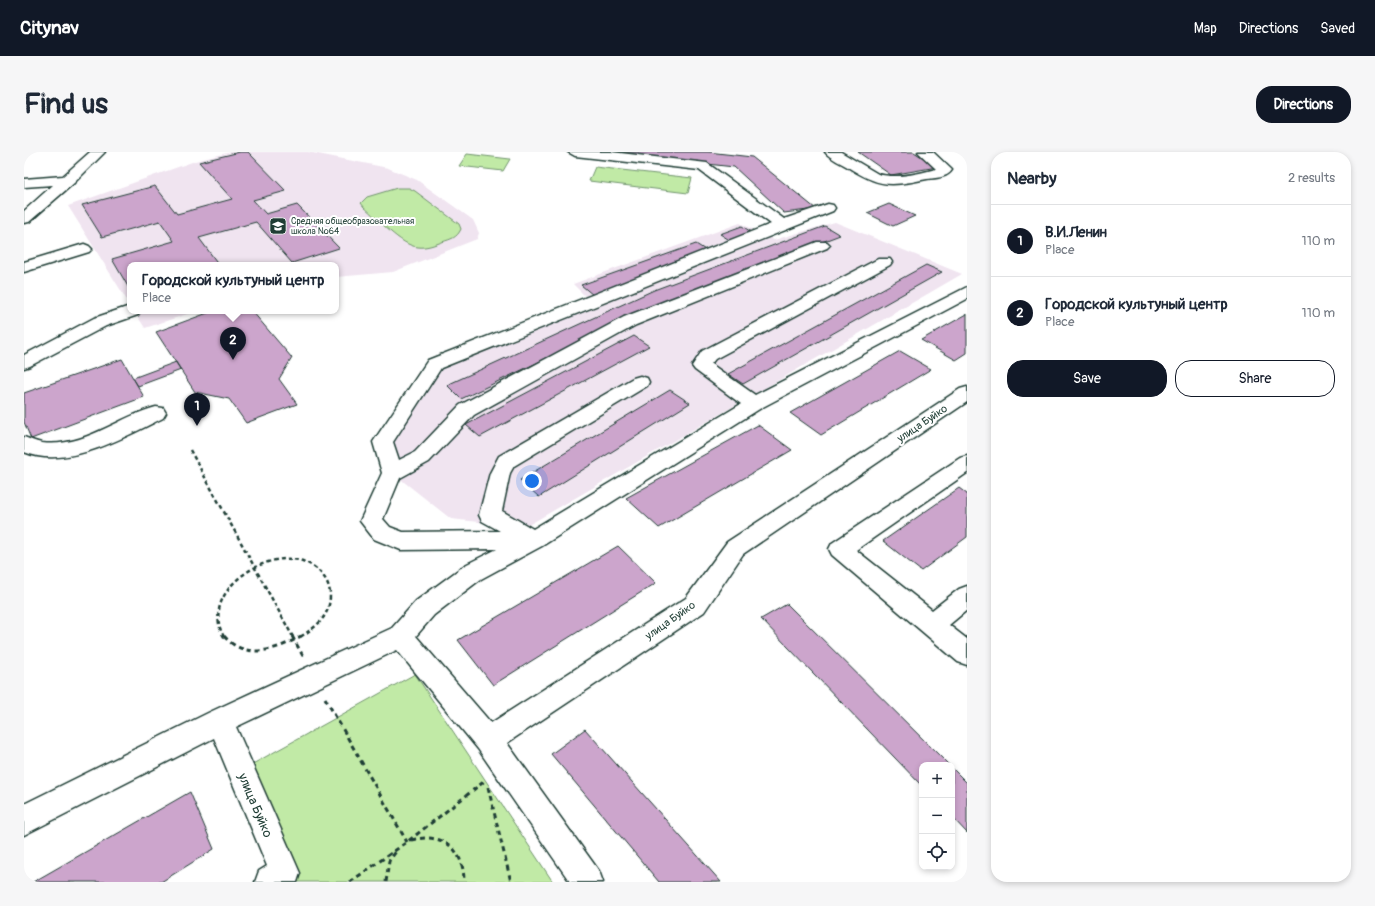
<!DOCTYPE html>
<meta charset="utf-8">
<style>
:root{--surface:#fff;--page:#f6f6f7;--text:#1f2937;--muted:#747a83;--line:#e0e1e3;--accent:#111827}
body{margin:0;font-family:Pangolin,sans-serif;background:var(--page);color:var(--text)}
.controls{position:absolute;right:12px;bottom:12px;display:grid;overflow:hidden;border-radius:8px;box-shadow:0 2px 6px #0003}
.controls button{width:36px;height:36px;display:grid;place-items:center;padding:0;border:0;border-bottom:1px solid var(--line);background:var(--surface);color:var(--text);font:20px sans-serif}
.you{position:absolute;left:508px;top:329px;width:14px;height:14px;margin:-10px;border:3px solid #fff;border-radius:50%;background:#1a73e8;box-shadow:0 0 0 6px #1a73e833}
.badge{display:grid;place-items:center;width:26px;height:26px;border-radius:50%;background:var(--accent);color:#fff;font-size:13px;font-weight:700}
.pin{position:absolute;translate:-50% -33px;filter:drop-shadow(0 1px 2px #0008)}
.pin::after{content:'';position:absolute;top:21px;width:14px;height:12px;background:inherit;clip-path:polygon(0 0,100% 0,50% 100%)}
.popup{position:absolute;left:103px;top:110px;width:212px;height:52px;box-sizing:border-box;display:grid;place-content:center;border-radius:8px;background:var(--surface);filter:drop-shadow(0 1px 3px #0005);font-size:13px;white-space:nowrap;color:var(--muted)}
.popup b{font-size:15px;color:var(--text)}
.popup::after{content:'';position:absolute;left:50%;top:100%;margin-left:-8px;border:8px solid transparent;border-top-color:var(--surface)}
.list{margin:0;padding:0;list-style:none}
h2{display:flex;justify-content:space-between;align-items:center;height:52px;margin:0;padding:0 16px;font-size:17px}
h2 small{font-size:13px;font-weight:400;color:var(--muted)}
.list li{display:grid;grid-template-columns:26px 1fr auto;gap:12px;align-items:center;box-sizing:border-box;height:72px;padding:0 16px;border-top:1px solid var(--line)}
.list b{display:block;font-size:15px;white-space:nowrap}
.list p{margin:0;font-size:13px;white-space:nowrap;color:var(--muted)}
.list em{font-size:13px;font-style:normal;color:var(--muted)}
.actions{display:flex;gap:8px;padding:12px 16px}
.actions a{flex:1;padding:9px 0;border:1px solid var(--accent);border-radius:16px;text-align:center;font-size:14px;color:var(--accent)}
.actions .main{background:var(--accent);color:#fff}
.icon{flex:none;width:22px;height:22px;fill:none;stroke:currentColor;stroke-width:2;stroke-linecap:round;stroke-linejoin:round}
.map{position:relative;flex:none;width:943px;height:730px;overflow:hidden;border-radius:16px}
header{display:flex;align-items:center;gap:24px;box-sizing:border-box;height:56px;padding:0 20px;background:var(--accent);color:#fff}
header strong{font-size:19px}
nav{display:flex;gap:22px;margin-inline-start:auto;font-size:14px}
.intro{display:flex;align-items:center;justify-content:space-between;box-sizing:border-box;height:96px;padding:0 24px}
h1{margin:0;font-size:28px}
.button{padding:10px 18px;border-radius:16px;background:var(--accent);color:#fff;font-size:14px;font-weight:700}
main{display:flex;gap:24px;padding:0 24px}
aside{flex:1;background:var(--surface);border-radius:16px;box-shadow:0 2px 6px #0003}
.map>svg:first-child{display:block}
.built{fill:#f0e4f0}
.green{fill:#c1eaa6;stroke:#70946d}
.building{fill:#cca5cc;stroke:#1f3d34}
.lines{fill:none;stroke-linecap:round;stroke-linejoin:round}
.minor-casing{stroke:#1f3d34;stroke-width:3}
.path-far1{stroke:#1f3d34;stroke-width:2.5;stroke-dasharray:4 3;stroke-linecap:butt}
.path{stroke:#1f3d34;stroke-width:3;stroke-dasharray:5 4;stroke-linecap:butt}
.minor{fill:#fff;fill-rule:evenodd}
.labels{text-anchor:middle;stroke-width:4;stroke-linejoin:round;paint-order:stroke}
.far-poi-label{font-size:9px;fill:#1f3d34;stroke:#fff;text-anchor:start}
.street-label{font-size:11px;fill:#1f3d34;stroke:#fff}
.near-street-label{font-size:13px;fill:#1f3d34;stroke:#fff}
</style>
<header>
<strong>Citynav</strong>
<nav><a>Map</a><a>Directions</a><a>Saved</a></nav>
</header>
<div class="intro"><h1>Find us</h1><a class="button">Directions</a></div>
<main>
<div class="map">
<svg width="943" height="730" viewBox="0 0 943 730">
<rect width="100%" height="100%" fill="#fff"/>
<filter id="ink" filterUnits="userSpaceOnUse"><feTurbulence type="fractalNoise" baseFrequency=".025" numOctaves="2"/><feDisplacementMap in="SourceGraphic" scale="8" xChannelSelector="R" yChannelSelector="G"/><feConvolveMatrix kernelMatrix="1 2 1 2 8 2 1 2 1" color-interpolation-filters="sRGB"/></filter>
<g filter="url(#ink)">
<path class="built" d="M207,0H284L364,16L393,28L449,68L455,81L453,87L369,120L312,125V113H106V153L44,54L171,9Z
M811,70L938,122L501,375L427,367L356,311L408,211L567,150L549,132L716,71L750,88Z
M110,159H172L121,176Z"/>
<path class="green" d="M443,2L486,7L479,19L435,14Z
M571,15L668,26L664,41L565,29Z
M373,36H385L391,39L435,72L437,77C433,86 427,87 418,90C410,93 402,96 394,95C377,94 353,66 340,55L337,51L343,45Z
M391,522L529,730H270L216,619Z"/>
<path class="building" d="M216,0H224L262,39L229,48L242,62L273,53L315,96L268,111L232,70L175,86L195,113H106V138L88,107L150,89L136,69L78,85L58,53L131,34L153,62L208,47L175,10Z
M577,0H684L728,5L792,57L760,61L710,15Z
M834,0H890L913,15L867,23Z
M865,52L891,64L869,74L843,61Z
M718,74L729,81L707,89L696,82Z
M801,74L816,83L645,148L437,247L423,233L630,138Z
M672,92L686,101L569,143L557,133Z
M902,113L918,120L719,232L704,222Z
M189,159H228L268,206L255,227L273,252L222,271L205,247L171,240L132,180Z
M943,162V201L932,208L897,188Z
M610,184L625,194L456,285L442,273Z
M876,199L907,217L797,283L766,261Z
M98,207L120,245L7,287L0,270V241Z
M152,210L157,218L114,234L109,226Z
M646,238L666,251L515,345L496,328Z
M734,273L768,298L635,376L602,346Z
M935,336L943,342V385L897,419L859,389Z
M594,394L632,431L469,533L434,488Z
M763,452L925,613H898V634L737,467Z
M561,577L697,730H635L527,602Z
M928,616L943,631V681L928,665Z
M166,640L190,697L137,730H9Z"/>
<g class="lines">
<defs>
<path id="minor" d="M66,0H81L50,31L5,70L0,71V59L29,33L0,35V27L39,24Z
M544,0H587L683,11L760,67L804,52L809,53L811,56L809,59L417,216L369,290L375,308L391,300L436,253L600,165L793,90H803L806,93L803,96L612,173L450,263L405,310L376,326L359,367L366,375L379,380L476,379L458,369L455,363L466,321L475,304L609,226L616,224L623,226L625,230L623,234L490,314L486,321L478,359L509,377L717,252L671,218L668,214L678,199L854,107H866L868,110L866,113L691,207L687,212L731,243L943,135V147L737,256L518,394L457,427L410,463L392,484L467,571L662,446L703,390L936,237L943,235V250L719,402L680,460L483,591L575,719L579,730H546L454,597L373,498L212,575L276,721L273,730H231L235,719L243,714L190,586L0,683V652L186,560L368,476L392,449L441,413L473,397L377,398L350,387L336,369L358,321L349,290L404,208L747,72L675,18L551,4Z
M801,0H817L854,22C872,27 894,22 912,17L894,0H909L928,18C923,26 911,26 903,27C864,35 855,35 822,14C815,10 806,6 801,0Z
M60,92L65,94L68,97L65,100L0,120V110Z
M106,154V159H116L114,163L82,174L6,214L0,216V203L70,166Z
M132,255L139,256L142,261L139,266C101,285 43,318 0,300V285C6,287 12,290 18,291C60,296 94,265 132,255Z
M943,304V321L832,398L908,458L935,437L943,434V458L925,473L943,487V513L934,510L808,403L805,397L808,391L936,306Z"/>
</defs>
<use href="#minor" class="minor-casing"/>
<path class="path-far1" d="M166,298L269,485
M200,485C177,445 229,404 268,407C287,408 306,424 306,443C306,465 292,475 276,485"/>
<path class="path" d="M200,484C221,509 254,498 277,484
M268,484L279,504
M301,546L383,690
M464,635L487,730
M387,688C420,680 440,697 440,730
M326,730L383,690L462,628
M362,730L365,709L373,698"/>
<use href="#minor" class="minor"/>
</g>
</g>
<defs>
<symbol id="school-square" viewBox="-11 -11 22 22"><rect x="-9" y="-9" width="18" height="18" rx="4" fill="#1f3d34" stroke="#fff"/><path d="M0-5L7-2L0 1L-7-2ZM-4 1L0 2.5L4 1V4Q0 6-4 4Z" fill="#fff"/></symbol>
</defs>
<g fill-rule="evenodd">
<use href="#school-square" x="244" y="64" width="20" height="20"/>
</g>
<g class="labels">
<g class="far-poi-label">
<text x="267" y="72">Средняя общеобразовательная<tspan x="267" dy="10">школа №64</tspan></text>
</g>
<g class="street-label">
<text transform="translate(898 271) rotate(-34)" y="4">улица Буйко</text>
<text transform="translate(646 468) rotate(-35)" y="4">улица Буйко</text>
</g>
<g class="near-street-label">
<text transform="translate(232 653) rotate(67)" y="5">улица Буйко</text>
</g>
</g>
</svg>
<div class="controls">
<button>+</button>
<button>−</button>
<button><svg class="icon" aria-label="locate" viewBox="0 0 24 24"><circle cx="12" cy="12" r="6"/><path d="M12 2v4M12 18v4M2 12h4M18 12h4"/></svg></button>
</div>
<div class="you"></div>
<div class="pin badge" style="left:173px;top:274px">1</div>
<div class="pin badge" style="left:209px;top:208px">2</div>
<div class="popup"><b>Городской культуный центр</b>Place</div>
</div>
<aside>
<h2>Nearby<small>2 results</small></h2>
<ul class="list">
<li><span class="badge">1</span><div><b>В.И.Ленин</b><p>Place</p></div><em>110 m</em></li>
<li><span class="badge">2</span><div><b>Городской культуный центр</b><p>Place</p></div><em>110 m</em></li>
</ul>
<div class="actions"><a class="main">Save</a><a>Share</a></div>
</aside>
</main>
